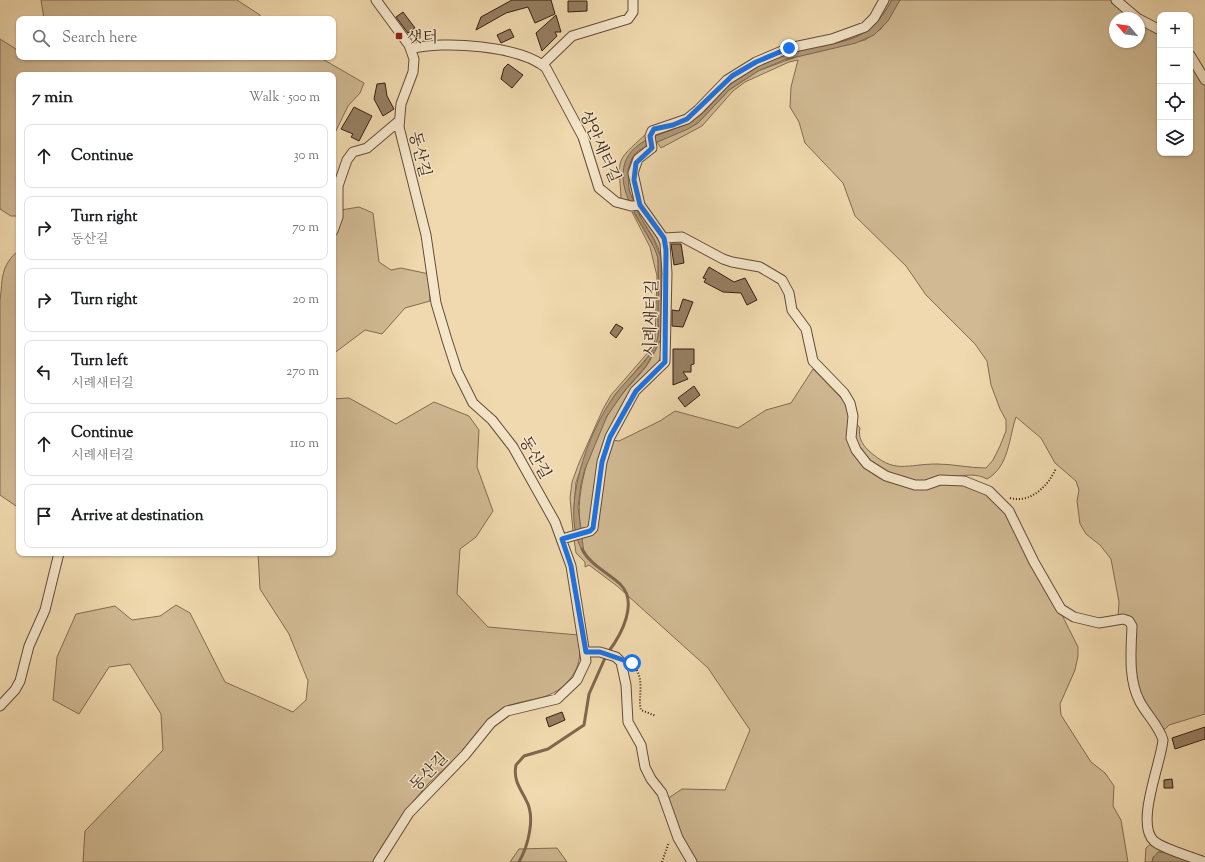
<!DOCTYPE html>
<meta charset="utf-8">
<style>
:root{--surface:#fff;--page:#f6f6f6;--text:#202124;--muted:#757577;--line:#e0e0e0}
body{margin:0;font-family:"Sorts Mill Goudy","Noto Serif KR",serif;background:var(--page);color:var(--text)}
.controls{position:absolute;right:12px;top:12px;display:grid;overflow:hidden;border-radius:8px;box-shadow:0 1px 3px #0004}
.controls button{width:36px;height:36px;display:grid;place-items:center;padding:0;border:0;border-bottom:1px solid var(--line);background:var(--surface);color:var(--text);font:20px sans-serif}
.compass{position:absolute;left:1109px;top:12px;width:36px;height:36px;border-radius:50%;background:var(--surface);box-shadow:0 1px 3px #0004;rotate:299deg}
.stop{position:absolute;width:12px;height:12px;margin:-9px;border:3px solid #1a73e8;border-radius:50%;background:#fff}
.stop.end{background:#1a73e8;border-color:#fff;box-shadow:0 1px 4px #0008}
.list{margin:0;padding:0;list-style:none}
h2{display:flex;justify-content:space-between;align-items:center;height:52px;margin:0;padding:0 16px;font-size:17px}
h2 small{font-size:13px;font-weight:400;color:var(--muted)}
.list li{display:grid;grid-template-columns:26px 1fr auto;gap:12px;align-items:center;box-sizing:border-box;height:64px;margin:0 8px 8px;padding:0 8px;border:1px solid var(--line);border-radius:8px}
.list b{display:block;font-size:15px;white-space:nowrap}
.list p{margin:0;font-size:13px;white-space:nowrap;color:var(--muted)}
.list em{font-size:13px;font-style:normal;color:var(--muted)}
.icon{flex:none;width:22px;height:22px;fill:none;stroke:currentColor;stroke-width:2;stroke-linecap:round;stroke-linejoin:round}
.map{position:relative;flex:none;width:1205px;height:862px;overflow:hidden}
.search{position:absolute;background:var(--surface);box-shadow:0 1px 3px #0004;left:16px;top:16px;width:320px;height:44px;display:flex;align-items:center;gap:10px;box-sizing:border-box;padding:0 14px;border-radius:8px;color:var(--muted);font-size:15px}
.panel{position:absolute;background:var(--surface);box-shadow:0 1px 3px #0004;left:16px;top:72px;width:320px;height:484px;border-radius:8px}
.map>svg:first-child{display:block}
.green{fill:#d0b993;stroke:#826b51;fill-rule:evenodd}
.water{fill:#b09978;stroke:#7e674e}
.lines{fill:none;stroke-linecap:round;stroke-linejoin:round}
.stream{stroke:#7e674e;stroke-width:3}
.building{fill:#967f62;stroke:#341d0f}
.minor-casing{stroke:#634c37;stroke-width:11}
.path{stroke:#341d0f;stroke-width:2;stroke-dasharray:1 2;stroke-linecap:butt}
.minor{stroke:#f5e6ca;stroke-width:9}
.route{stroke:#1a73e8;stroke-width:5}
.poi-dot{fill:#8f2418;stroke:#f5e6ca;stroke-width:1.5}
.labels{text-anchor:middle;stroke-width:3;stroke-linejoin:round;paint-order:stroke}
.poi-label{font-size:16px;fill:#341d0f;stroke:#f5e6ca;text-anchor:start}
.street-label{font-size:16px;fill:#341d0f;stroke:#f5e6ca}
</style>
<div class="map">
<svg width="1205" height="862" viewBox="0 0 1205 862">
<rect width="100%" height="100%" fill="#f0d9ae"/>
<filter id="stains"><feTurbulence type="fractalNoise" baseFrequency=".005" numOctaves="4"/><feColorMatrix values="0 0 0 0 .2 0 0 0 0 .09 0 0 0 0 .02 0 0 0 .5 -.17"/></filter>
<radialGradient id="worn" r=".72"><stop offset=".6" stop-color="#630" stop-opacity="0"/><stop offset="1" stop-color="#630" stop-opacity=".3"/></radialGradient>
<path class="green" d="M41,0H237L260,15V19H44Z
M888,0H892C868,44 845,40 801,50C784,55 767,63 751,71C730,82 717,103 699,117C686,127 670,131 655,136L657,132L668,129L728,82L778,55L856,34Z
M900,0H1118L1160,28V153H1190V51L1205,76V714L1169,725L1165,729H1161L1145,706L1135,679V626L1118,617L1119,602L1111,559L1100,545L1086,534L1080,524L1077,501L1079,490L1076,481L1055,463L1041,438L1016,417C1009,437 1009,467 987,479C967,468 941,484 920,483C902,483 859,461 855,442C854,437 855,429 856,423L860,428C858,437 862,444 868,450C895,475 905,464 937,464C953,464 969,468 986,468L993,460L1000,446L1006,431V420L1000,409L991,385L987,361L975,344L926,295L906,266L855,216L843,183L805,143L799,122L790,107L791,87L798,60L789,62L745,82L733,91L702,126L661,148L657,142L698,123L729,90L758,71L801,55L865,40L881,29ZM1115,18H1139V42H1115Z
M0,39L19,51V57H319L364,83L360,93L348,106L333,137V75H19V216H11L0,209Z
M646,134V140C622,155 622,176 629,200L621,199C619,157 614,163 646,134Z
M648,146L641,153L632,199C624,175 624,159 648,146Z
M359,207L373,213L379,262L391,270L401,268L429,274L430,301L405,308L382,334L365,330L333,354V235L338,226L341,210Z
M632,212L634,213L655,249L658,258V339L651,353L614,396L597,427L576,482L574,507L576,530L573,531L570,498L572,482L579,463L603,409L611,395L651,349L655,340L657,276L650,247Z
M638,213L641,215C650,228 659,237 663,253L662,349L660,358L657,366L619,413L588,527L581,529C573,490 594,432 617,401C628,385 645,372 653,355C657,349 661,337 661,329C662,310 664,264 658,247C653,235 644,224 638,213Z
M19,250V508L0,495V301C3,278 0,266 19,250Z
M813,369L845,402L850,422L865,466L926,486L956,482L980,489L1002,507L1063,614L1062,615L1078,647V656L1075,670L1060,704L1061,715L1091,762L1105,773L1114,786L1113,806L1121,820L1128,862H696L685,845L667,799L682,789L725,790L750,730L708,668L617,586L589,565L585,567V562L576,553L574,539L588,534L612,440L619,441L660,421L675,411L738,428L766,410L791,403Z
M349,398L396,424L434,402L469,416L479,430L477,467L493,511L476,537L460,549L457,594L488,627L578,635C581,653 581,666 569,680C549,704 525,696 501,710C485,719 474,738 462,751C452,763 440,772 429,783C407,807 389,833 373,862H83L85,831L163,750L161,714L130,664L109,667L79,714L53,700L57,657L76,614L115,606L132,620L160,616L176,605L190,613L225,682L293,712L306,700L308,681L289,634L260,589L258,553H333V399Z
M1152,843L1198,862H1191L1173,855L1153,857L1152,862H1145L1146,848Z
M557,848L567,862H510L519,849Z"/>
<path class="water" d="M892,0H900L888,21L874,35L856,43L784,60L758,71L729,90L698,123L688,129L648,146L638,151L632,158L628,170L629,190L638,213L654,240L661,258V339L646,366L625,390L607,416L585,469L581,484L578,507L584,553C557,514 589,429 615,395C628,377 650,362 657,340C660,332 658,324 658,316C658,297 659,277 658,258C649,228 617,199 624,166C631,136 671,134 692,121C711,110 722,88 741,76C759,65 781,55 802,50C845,40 868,44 892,0Z
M1158,852H1163L1191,862H1152L1153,858Z"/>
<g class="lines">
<path class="stream" d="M582,549C590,565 607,572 620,584C639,602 621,635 609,651
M519,862C528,846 536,817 526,800C520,788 513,780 516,765L524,756L548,749L584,725L589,694L605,658"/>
</g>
<path class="building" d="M512,0H551L555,14L535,23L528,7L506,13L476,30L481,17Z
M568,1H587V11L568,12Z
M403,12L415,28L408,33L396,17Z
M556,15L561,32H555L557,36L542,51L536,33Z
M510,29L514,37L501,43L497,35Z
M508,64L523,75L512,88L501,79L504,68Z
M385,83L387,96L394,109L383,116L374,99L377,84Z
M354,107L372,116L359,141L351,137L353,134L341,129Z
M671,244H681L684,263L674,265Z
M709,267L734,282L745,278L757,300L747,305L741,293L723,292L704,282L706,279L703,278Z
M683,299L693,302L683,327L672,326V310L679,311Z
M616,324L623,328L616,338L610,333Z
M673,349H694V364L691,365V372H683L688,379L673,385Z
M694,386L700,395L685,407L678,398Z
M562,712L565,720L549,727L546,718Z
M1205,727V739L1175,749L1172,738Z
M1172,779L1173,788H1164V780Z"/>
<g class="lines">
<defs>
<path id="minor" d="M376,0L409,45L414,59L413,72L401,104L399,127L426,235L436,303L447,340L457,371L473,403L492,420L513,447L555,522L571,566L586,661L577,680L557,699L507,711L491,723L465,755L409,813L378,862
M1116,0L1137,18
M1139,19L1160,30
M411,49C442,40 522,46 546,68L583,137L599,188L616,202L631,206L640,205
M1190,55L1205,80
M542,65L572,36L628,19L633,12V0
M333,231L338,217V186L347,160L353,152L367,148L399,121
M664,238L682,237L723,259L732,262L760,267L782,280L789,293L792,310L806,329L813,361L844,393L850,403L853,416L851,438L856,450L867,464L886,476L915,485H926L940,480L964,481L989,491L1009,511L1034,562L1061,609L1074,617L1099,623L1123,619L1129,621L1132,626C1131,651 1128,680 1140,702C1147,715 1159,726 1163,740C1161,763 1135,824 1154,841C1161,848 1194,858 1205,862
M562,539L590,531L593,528L602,462L610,437L635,391L665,362L667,273L665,243L662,236L640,205L633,173L638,159L652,148L650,136L652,131L687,119L698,110L727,80L756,62L789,48L832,39L865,27L874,18L884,0
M586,652H600L616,657L621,662L626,685L628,722L641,745L645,767L651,779L662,793L678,838L692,862
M0,706L15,690L20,681L29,646L45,610L59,553"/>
</defs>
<use href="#minor" class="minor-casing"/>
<path class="path" d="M1010,498C1031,504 1049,485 1056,468
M631,663C647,678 637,696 641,710L656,716
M662,862L669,842"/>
<use href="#minor" class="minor"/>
</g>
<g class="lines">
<path class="route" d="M632,663L600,652H586L571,566L562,539L590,531L593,528L602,462L610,437L636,391L665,362L666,250L664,238L640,205L634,180L636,163L652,148L650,136L654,129L673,125L687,119L732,76L756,62L789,48"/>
</g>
<rect class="poi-dot" x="395" y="32" width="8" height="8" rx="2"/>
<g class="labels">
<g class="poi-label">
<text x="407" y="42">샛터</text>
</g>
<g class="street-label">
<text transform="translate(601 146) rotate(66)" y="6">상안새터길</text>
<text transform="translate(421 154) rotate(76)" y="6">동산길</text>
<text transform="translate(650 318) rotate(-88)" y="6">시례새터길</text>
<text transform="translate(536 457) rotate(60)" y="6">동산길</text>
<text transform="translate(428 771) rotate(-46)" y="6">동산길</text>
</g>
</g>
<rect width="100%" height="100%" filter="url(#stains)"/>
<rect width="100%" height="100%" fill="url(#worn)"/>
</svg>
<div class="controls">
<button>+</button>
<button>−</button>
<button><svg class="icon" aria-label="locate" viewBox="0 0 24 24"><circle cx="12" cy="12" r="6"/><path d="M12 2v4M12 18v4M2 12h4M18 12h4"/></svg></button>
<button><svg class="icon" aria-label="layers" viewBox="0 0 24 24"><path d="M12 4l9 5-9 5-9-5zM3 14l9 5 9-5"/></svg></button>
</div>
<svg class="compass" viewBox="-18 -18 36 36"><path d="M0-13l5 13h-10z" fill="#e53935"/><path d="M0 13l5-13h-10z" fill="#757577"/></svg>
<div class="stop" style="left:632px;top:663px"></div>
<div class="stop end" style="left:789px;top:48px"></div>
<div class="search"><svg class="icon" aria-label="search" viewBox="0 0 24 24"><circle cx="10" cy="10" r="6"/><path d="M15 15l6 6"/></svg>Search here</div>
<section class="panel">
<h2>7 min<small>Walk · 500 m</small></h2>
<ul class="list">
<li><svg class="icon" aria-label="ahead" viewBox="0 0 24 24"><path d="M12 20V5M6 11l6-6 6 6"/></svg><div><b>Continue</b></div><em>30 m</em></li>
<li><svg class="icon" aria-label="right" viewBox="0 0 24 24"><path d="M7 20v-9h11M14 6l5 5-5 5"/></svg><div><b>Turn right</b><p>동산길</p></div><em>70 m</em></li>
<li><svg class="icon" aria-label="right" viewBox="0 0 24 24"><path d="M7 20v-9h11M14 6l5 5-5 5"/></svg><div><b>Turn right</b></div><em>20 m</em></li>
<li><svg class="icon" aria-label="left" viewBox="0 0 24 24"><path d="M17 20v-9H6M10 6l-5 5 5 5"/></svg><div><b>Turn left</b><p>시례새터길</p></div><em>270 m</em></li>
<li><svg class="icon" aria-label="ahead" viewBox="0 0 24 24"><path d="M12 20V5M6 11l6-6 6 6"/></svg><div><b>Continue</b><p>시례새터길</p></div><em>110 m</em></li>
<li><svg class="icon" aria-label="arrive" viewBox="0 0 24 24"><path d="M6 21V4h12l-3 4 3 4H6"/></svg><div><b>Arrive at destination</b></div></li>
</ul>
</section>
</div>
